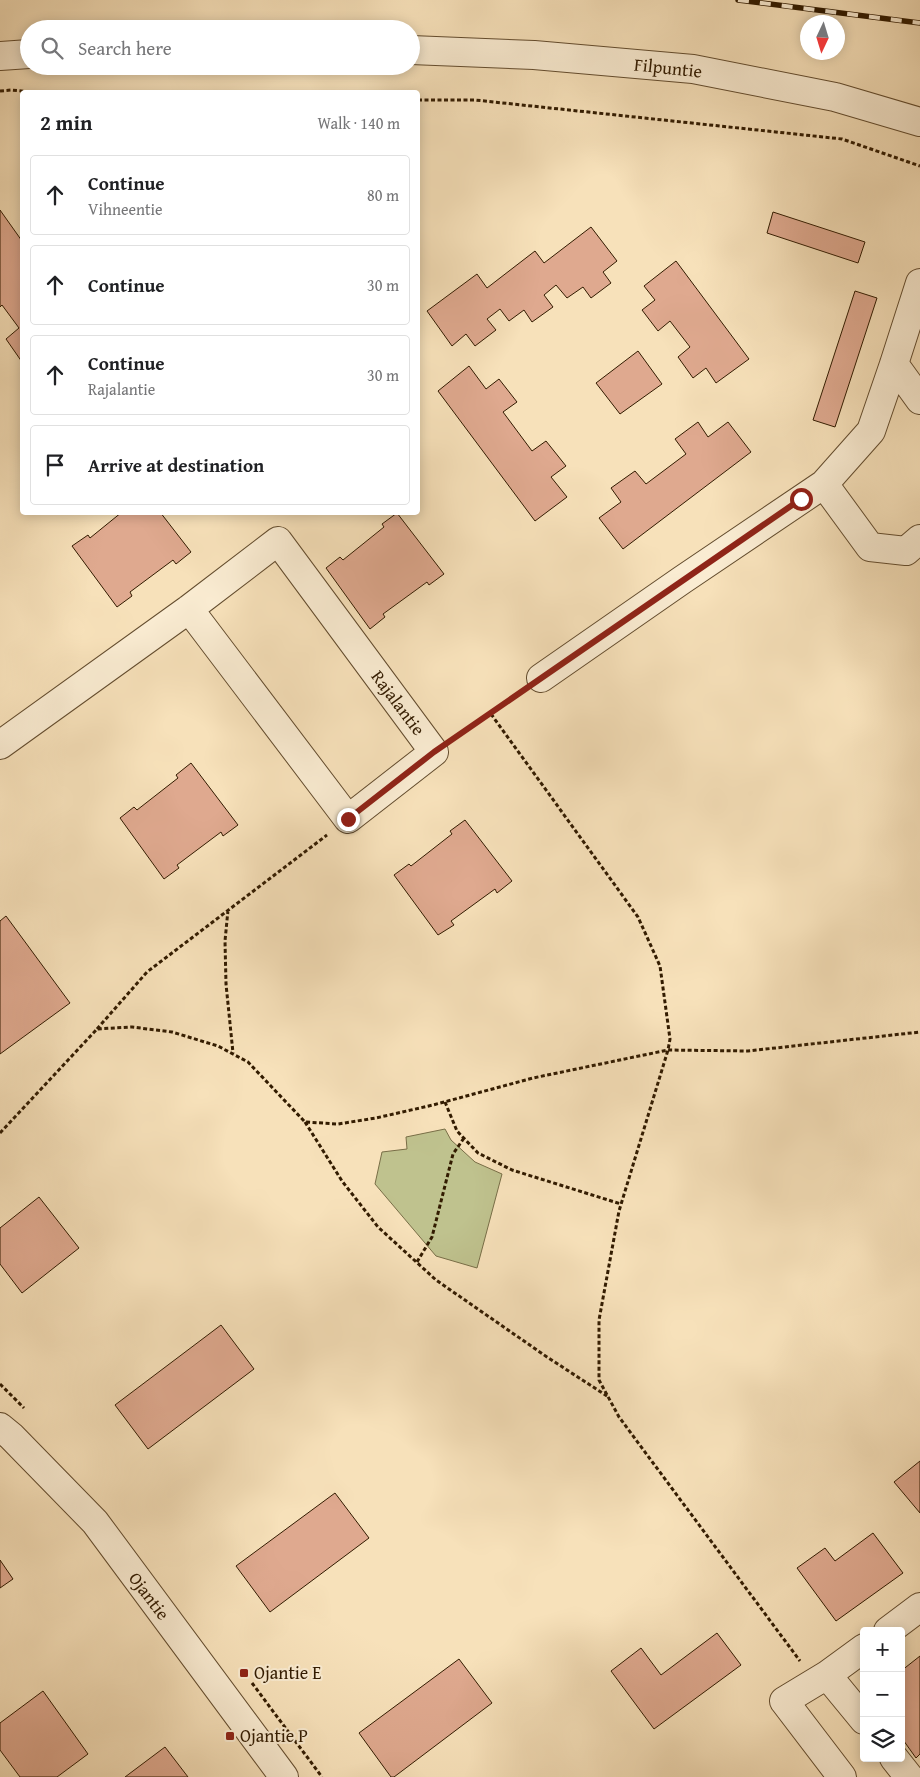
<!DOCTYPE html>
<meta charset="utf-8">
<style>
:root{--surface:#fff;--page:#f2f2f2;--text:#202124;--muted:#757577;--line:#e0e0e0}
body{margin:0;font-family:"Gentium Book Plus",serif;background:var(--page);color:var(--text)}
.controls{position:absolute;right:15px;bottom:15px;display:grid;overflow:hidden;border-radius:5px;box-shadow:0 2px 12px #0003}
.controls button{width:45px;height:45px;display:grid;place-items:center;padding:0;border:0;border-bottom:1px solid var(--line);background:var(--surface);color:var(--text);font:25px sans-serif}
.compass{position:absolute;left:800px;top:15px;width:45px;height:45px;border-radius:50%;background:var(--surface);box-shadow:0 2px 12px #0003;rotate:184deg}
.stop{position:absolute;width:15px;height:15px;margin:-11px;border:4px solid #8f2418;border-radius:50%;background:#fff}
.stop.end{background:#8f2418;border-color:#fff;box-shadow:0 1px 5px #0008}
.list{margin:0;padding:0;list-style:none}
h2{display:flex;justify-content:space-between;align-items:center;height:65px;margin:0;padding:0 20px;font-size:21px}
h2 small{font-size:16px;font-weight:400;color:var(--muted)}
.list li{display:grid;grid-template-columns:32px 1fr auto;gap:15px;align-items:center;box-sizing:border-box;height:80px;margin:0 10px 10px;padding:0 10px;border:1px solid var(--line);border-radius:5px}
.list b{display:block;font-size:19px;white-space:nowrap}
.list p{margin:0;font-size:16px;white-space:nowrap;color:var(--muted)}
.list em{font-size:16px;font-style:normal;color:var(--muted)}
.icon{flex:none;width:28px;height:28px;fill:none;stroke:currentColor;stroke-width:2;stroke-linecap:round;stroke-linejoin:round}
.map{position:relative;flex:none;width:920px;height:1777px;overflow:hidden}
.search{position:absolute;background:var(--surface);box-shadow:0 2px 12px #0003;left:20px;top:20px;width:400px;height:55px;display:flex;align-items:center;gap:12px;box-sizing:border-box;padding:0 18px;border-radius:28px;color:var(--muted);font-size:19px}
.panel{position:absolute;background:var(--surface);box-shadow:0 2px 12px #0003;left:20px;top:90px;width:400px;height:425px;border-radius:5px}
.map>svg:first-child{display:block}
.green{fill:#bfc28e;stroke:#786e47}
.building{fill:#dfa98f;stroke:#321b00}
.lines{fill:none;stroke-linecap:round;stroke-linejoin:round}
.minor-casing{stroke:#634c2e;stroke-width:30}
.path{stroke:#321b00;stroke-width:3;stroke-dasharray:4 2.5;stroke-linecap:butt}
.minor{stroke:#faecd2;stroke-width:28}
.rail-casing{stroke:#321b00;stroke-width:5.5}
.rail{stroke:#faecd2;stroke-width:4;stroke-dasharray:11;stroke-linecap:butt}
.route{stroke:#8f2418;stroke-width:6}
.poi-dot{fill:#8f2418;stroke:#faecd2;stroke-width:2}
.labels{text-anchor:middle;stroke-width:4;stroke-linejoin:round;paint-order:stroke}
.street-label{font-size:18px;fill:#321b00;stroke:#faecd2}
.poi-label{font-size:18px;fill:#321b00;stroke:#faecd2;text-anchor:start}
</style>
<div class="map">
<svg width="920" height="1777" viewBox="0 0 920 1777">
<rect width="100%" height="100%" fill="#f7e1ba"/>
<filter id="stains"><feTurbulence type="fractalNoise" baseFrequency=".004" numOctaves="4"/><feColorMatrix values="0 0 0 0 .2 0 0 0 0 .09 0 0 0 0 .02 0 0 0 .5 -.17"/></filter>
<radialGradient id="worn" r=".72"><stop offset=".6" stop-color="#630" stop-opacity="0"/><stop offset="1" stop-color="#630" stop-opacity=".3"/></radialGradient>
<path class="green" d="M445,1129L451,1140L475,1162L502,1174L477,1268L436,1256L375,1184L382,1152L407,1149L406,1137Z"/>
<path class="building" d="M0,210L22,241V362L6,339L19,328L2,305L0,307Z
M773,212L865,242L858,263L767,233Z
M591,227L617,261L603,272L611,283L591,298L583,287L567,298L556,285L544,295L553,307L532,322L524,310L509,321L500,309L487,319L496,330L475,346L466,334L452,346L427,311L477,274L487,288L535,251L544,263Z
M676,261L749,359L716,383L706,368L693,378L678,357L690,347L670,321L658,331L642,310L655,300L644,286Z
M855,291L877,298L835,427L813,420Z
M638,351L662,384L620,414L596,383Z
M469,366L486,389L499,379L517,402L503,412L532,451L546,441L566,466L551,477L567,497L535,521L438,391Z
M698,422L708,437L728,422L751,452L623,549L599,518L621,502L611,488L635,471L646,484L686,454L675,439Z
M122,512H160L191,552L176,564L173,560L130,592L132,596L117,607L72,546L88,535L90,538Z
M397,513L444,574L429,585L427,582L383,614L385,617L370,629L326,568L340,557L343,560L384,527L382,524Z
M191,763L238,825L223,836L221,832L177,865L179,868L164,879L120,818L134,807L137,810L178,778L176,775Z
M465,820L512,881L497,893L495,889L451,921L454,925L438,935L394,875L409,864L411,866L452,834L450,831Z
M6,916L70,1003L0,1054V921Z
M39,1197L79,1248L22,1293L0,1264V1228Z
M221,1325L254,1369L148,1449L115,1405Z
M920,1461V1513L894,1482Z
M335,1493L369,1538L270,1612L236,1566Z
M873,1533L903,1573L836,1621L797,1568L825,1548L835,1561Z
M0,1560L13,1579L0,1588Z
M717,1633L741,1665L654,1729L611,1671L641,1648L661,1675Z
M920,1656V1754L916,1758L901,1737V1671Z
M459,1659L492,1703L394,1777H391L359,1733Z
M43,1691L88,1754L57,1777H20L0,1750V1723Z
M165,1747L188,1777H125Z"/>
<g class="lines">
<defs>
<path id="minor" d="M411,50L534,55L693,69L835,97L920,122
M0,56L29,54
M894,364L920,400
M824,484L870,547L906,551L920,539
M541,678L682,580L824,484L871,431L894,364L920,283
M0,745L189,609L278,541L434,752L348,819L189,609
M0,1427L11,1436L95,1522L284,1777
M888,1631L920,1607
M864,1648L827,1675L864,1720
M827,1675L784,1701L842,1777
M894,1758L909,1777"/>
</defs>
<use href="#minor" class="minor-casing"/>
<path class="path" d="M0,91L11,90L31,92
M418,100H475L842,139L920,166
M491,714L638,917L660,966L670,1039L668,1050L619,1211L599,1320V1380L619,1417L800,1661
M455,738L520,693
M228,910L225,941L226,984L233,1053
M97,1029L147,972L327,835
M445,1102L457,1131L478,1153L512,1170L621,1204
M305,1122L342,1181L378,1227L436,1280L547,1357L607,1396
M0,1133L97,1029L132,1027L172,1032L218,1046L248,1062L305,1122L338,1124L376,1118L433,1105L533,1078L668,1050L748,1051L920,1032
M417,1262L432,1237L453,1154L464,1138
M0,1384L24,1408
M252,1683L322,1777"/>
<use href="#minor" class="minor"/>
<defs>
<path id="rail" d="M738,0L920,23"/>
</defs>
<use href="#rail" class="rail-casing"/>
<use href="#rail" class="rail"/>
</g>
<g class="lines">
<path class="route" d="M348,819L434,752L801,499"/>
</g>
<g class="poi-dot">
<rect x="239" y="1668" width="10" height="10" rx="2.5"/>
<rect x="225" y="1731" width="10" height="10" rx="2.5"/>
</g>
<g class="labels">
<g class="street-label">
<text transform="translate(668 68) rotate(6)" y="6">Filpuntie</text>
<text transform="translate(398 703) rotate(53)" y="6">Rajalantie</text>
<text transform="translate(149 1596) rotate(53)" y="6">Ojantie</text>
</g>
<g class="poi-label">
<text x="254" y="1679">Ojantie E</text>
<text x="240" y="1742">Ojantie P</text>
</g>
</g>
<rect width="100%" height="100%" filter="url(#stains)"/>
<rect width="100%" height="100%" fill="url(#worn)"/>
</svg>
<div class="controls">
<button>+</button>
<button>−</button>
<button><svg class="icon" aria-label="layers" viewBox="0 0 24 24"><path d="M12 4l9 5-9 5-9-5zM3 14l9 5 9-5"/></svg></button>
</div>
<svg class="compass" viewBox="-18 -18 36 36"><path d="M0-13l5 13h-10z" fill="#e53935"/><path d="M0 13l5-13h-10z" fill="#757577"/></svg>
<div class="stop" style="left:801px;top:499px"></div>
<div class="stop end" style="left:348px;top:819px"></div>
<div class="search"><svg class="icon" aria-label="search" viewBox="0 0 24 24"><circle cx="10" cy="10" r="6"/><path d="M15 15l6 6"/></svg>Search here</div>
<section class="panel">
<h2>2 min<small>Walk · 140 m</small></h2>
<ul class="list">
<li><svg class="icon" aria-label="ahead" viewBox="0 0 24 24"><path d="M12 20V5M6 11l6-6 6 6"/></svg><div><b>Continue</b><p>Vihneentie</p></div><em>80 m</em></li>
<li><svg class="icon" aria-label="ahead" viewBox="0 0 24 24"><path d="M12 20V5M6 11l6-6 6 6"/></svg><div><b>Continue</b></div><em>30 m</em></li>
<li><svg class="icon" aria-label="ahead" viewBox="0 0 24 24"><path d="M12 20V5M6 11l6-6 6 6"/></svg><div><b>Continue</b><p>Rajalantie</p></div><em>30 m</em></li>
<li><svg class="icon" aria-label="arrive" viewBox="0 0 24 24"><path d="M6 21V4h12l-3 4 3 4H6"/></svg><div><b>Arrive at destination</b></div></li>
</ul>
</section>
</div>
